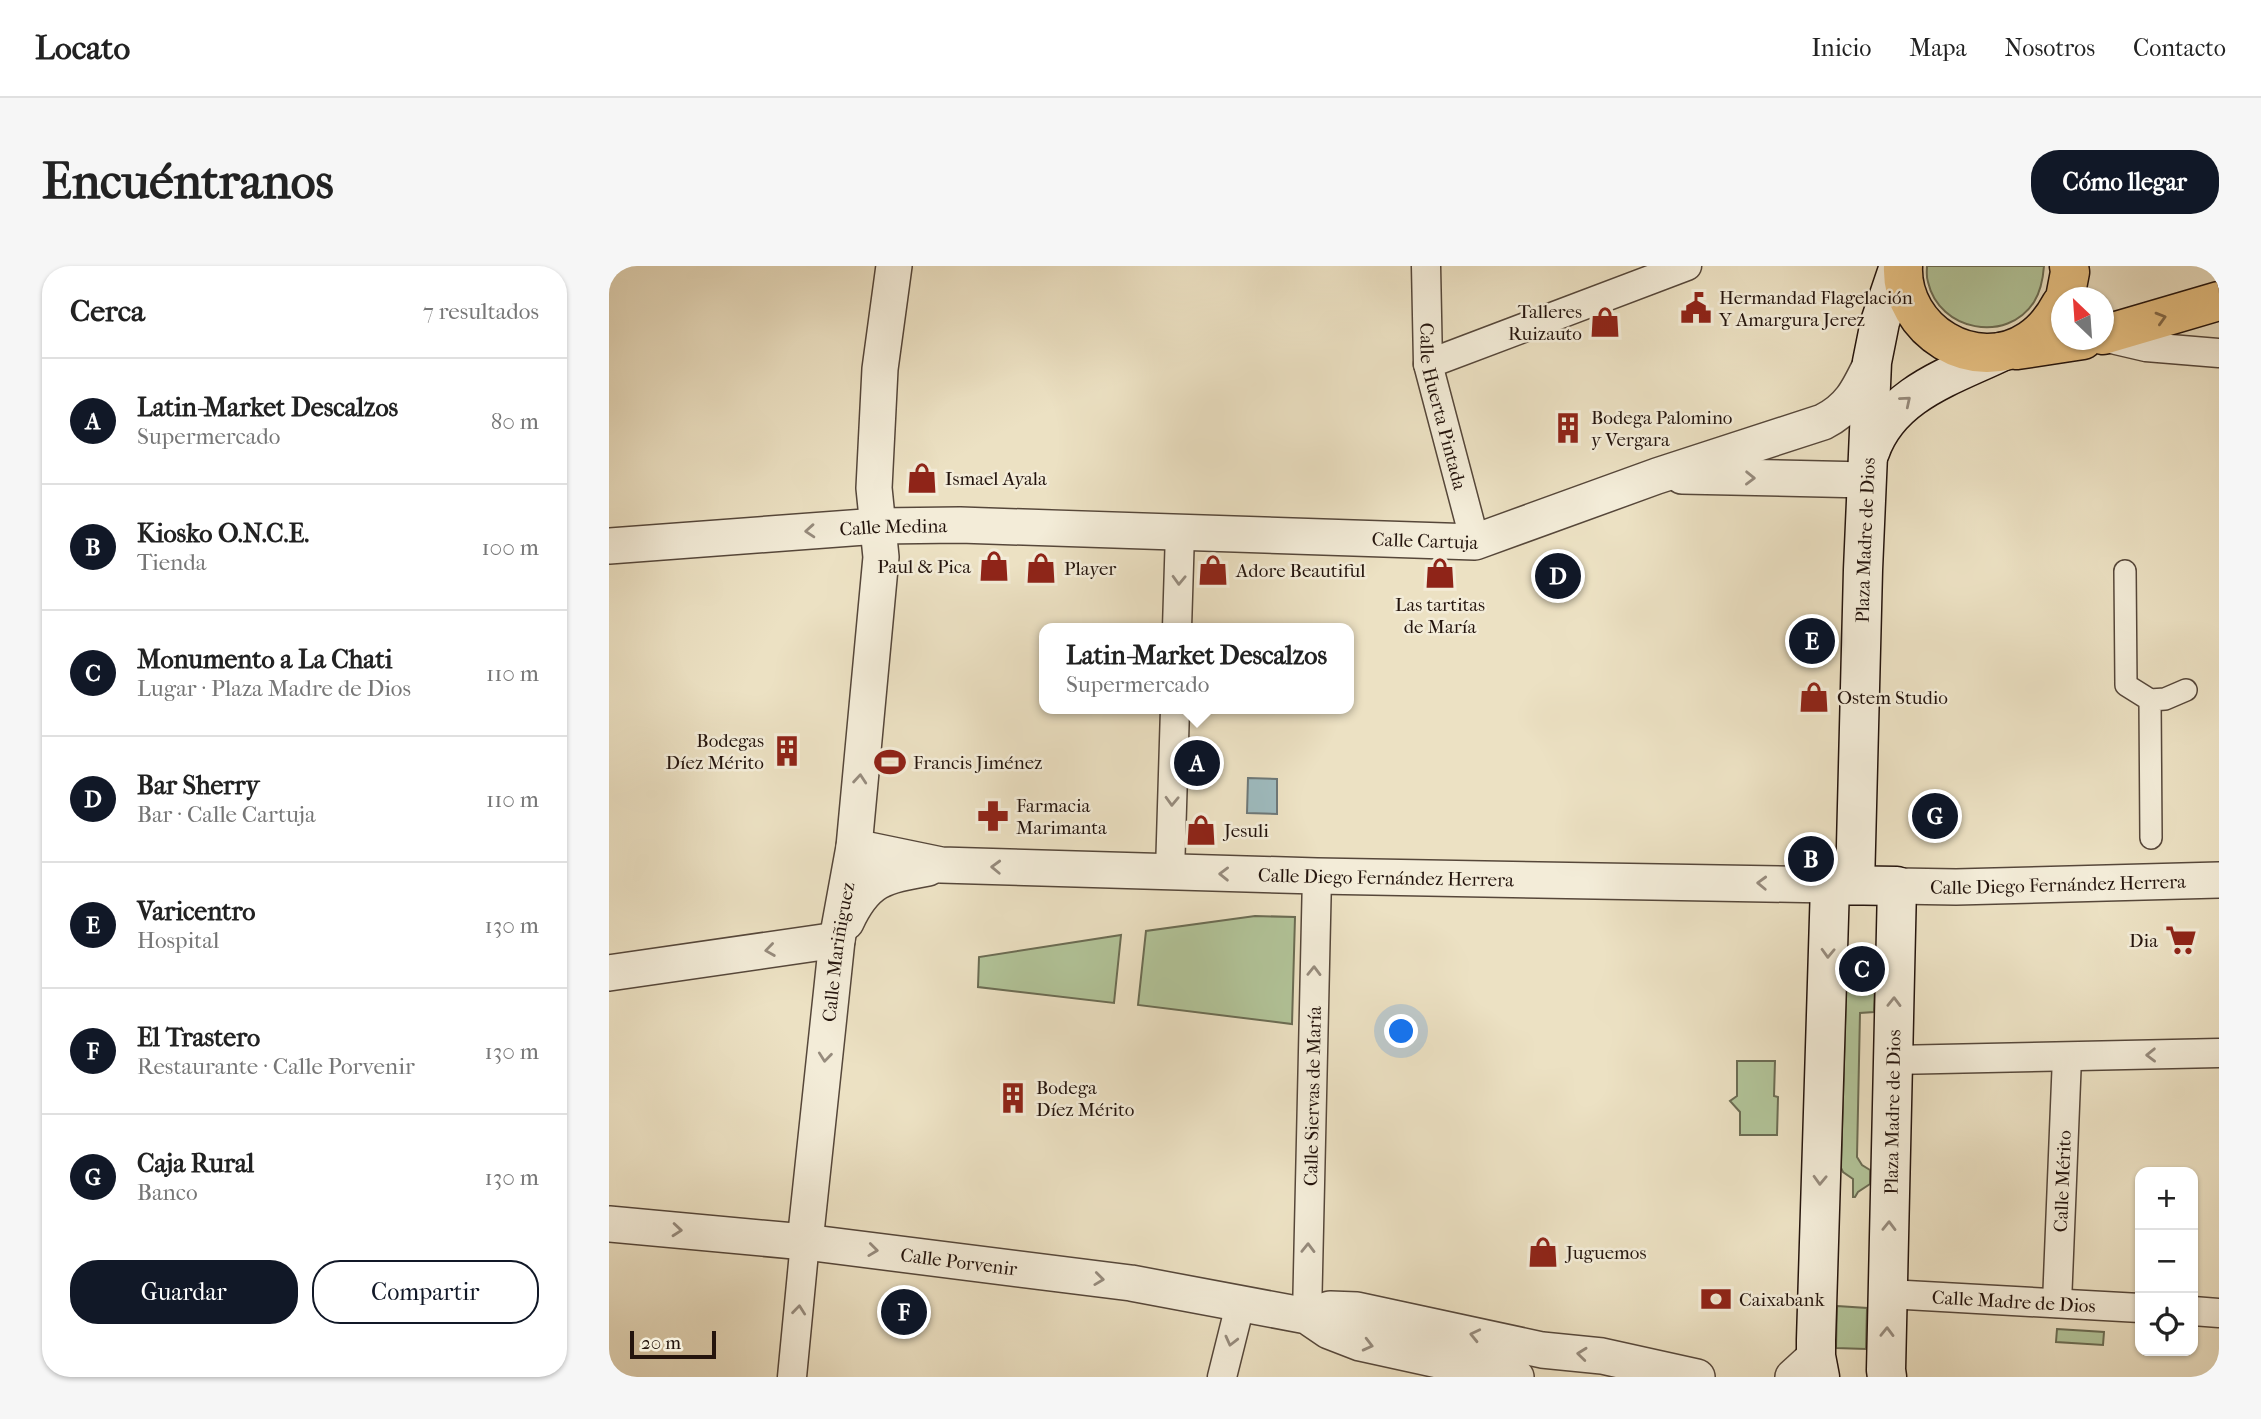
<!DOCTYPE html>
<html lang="es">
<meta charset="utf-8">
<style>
:root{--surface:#fff;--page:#f6f6f6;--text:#222;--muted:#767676;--line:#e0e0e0;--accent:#111827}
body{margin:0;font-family:"IM FELL French Canon",serif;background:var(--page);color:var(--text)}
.controls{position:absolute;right:21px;bottom:21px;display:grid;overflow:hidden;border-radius:14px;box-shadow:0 2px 5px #0004}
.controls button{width:63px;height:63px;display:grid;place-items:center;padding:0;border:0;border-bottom:2px solid var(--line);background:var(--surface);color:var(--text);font:35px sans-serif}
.compass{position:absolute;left:1442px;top:21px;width:63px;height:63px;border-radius:50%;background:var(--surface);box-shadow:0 2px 5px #0004;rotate:335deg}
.scale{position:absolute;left:21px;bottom:18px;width:86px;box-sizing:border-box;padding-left:7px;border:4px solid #24140d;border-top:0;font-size:19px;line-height:24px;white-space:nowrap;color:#24140d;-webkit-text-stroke:5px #f3ecd8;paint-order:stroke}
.you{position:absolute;left:793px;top:766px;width:24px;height:24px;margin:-18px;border:5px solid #fff;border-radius:50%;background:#1a73e8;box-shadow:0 0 0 10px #1a73e833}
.badge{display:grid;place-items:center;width:46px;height:46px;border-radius:50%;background:var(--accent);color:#fff;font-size:23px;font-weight:700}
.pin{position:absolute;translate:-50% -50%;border:4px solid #fff;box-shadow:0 2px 7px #0006}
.popup{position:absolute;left:430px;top:357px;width:315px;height:91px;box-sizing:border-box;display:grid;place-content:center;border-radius:14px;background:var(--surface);filter:drop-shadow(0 2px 5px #0005);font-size:23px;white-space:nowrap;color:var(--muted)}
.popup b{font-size:26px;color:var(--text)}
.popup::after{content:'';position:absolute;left:50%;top:100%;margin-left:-14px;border:14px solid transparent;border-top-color:var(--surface)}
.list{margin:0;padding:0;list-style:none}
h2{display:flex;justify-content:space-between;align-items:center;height:91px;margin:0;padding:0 28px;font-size:30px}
h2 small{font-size:23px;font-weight:400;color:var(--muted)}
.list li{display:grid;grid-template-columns:46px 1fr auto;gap:21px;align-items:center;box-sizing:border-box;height:126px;padding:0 28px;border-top:2px solid var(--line)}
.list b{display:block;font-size:26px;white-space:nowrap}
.list p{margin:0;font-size:23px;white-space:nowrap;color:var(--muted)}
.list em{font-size:23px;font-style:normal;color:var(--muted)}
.actions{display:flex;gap:14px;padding:21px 28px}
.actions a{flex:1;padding:16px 0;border:2px solid var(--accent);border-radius:28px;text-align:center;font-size:24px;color:var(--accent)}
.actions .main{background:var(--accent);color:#fff}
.icon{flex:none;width:38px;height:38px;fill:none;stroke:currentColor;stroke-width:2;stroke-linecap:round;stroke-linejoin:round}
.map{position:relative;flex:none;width:1610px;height:1111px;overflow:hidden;border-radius:28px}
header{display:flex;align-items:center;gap:42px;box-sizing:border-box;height:98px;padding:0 35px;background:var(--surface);border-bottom:2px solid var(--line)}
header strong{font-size:33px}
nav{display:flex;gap:38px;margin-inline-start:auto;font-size:24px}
.intro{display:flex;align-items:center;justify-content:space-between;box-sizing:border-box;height:168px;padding:0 42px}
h1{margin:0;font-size:49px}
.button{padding:18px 32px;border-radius:28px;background:var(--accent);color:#fff;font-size:24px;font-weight:700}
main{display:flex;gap:42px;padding:0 42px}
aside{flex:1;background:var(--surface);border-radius:28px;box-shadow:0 2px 5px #0004}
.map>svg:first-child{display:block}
.green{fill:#b2c499;stroke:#6b6c53;stroke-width:2}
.water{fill:#9ebbbf;stroke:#6d7878;stroke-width:2}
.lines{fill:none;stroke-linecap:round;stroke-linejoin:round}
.pedestrian-casing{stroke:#56473a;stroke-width:24}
.minor-casing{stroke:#56473a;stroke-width:31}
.tertiary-casing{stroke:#56473a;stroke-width:38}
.secondary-casing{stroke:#24140d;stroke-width:41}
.primary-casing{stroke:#24140d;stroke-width:41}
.pedestrian{stroke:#f3ecd8;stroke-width:21}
.minor{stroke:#f3ecd8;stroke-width:28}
.tertiary{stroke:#f3ecd8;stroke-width:35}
.secondary{stroke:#f3ecd8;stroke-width:38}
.primary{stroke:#e6c082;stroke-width:38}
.oneway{stroke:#856a48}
.oneway2{stroke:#968b7d}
.labels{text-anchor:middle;stroke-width:5;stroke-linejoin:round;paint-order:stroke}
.poi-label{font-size:19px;fill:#24140d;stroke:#f3ecd8;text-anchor:start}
.street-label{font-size:19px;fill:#24140d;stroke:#f3ecd8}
</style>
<header>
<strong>Locato</strong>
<nav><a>Inicio</a><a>Mapa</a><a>Nosotros</a><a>Contacto</a></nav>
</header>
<div class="intro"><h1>Encuéntranos</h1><a class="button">Cómo llegar</a></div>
<main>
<aside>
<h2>Cerca<small>7 resultados</small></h2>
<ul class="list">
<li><span class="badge">A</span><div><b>Latin-Market Descalzos</b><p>Supermercado</p></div><em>80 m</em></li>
<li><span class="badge">B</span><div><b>Kiosko O.N.C.E.</b><p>Tienda</p></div><em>100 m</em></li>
<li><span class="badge">C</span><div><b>Monumento a La Chati</b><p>Lugar · Plaza Madre de Dios</p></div><em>110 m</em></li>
<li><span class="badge">D</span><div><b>Bar Sherry</b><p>Bar · Calle Cartuja</p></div><em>110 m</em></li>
<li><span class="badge">E</span><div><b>Varicentro</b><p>Hospital</p></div><em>130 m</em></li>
<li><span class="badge">F</span><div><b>El Trastero</b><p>Restaurante · Calle Porvenir</p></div><em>130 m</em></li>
<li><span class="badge">G</span><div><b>Caja Rural</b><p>Banco</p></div><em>130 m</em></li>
</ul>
<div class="actions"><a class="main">Guardar</a><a>Compartir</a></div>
</aside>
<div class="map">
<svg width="1610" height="1111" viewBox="0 0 1610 1111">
<rect width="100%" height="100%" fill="#ece1c3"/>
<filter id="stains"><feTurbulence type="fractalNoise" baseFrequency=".00286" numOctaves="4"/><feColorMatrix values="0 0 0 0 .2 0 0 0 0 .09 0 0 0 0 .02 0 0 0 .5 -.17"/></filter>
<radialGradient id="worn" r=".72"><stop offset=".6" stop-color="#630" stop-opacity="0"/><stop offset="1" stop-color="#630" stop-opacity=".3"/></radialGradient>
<path class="green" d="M1318,0H1435C1434,13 1432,25 1425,36C1398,78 1330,65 1319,16C1317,11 1318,5 1318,0Z
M646,650L686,651L683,758L529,739L537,665Z
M512,669L505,737L369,721L370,691Z
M1238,689L1267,690L1265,746L1251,747L1248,891L1253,899L1261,904V918L1249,926L1246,931H1244V913L1234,906L1232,902Z
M1128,795H1166L1165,830L1169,831L1168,869H1131V846L1121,835L1128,830Z
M1228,1040L1258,1042L1257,1083L1227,1082Z
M1448,1063L1495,1066L1494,1079L1447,1076Z"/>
<path class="water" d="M639,512L668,513V548L638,547Z"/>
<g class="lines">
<defs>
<path id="pedestrian" d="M1516,305L1517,419L1541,434L1542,572
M1541,434L1556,433L1577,424"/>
<g id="minor">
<path id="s1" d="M817,0L819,98L866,276"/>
<path d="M1494,71L1537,81L1610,87"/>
<path d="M819,98L1078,0"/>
<path d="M568,362L571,266"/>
<path d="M561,606L566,443"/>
<path d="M1284,794L1610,787"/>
<path id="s2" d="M1279,1028L1531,1042"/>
<path id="s3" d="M1448,1037L1458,791"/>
<path d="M1584,1045L1610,1047"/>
<path id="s4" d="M698,1050L708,610"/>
<path d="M183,1111L196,976"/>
<path d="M613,1111L631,1039"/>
</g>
<g id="tertiary">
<path d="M1073,210L1258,214"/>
<path id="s5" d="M0,280L269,260L351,259L866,276L1048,210L1214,156C1242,142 1250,123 1263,96"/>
<path id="s6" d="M245,581L332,599L708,610L1221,619"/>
<path id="s7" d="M1288,620L1347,621L1610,614"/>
<path d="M237,656C257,613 274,610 319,602"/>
<path d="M0,707L228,674"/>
<path id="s8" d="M0,958L196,976L522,1017L698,1050L720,1065L751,1077L907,1111"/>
<path id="s9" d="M196,976L228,674L245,581L272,291L265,222L271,103L285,0"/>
<path d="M698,1050L721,1043L748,1044L933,1084L993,1090L1088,1111"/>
<path d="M1184,1111L1207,1090"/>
</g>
<g id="secondary">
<path d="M1261,186C1281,128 1342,110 1392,86"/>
<path id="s10" d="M1246,619L1254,304L1263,96L1271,56L1290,0"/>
<path d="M1211,1111L1207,1090V1074L1221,619L1288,620L1277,1104L1278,1111"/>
</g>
<path id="primary" d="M1294,0C1291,64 1366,111 1421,74C1435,65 1444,53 1452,38
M1456,32L1461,6L1460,0
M1494,69L1610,35
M1408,84L1474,74"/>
</defs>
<use href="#pedestrian" class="pedestrian-casing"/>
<use href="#minor" class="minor-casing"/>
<use href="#tertiary" class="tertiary-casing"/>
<use href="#secondary" class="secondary-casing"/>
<use href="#primary" class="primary-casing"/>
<use href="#pedestrian" class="pedestrian"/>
<use href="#minor" class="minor"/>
<use href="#tertiary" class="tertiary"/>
<use href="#secondary" class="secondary"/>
<use href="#primary" class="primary"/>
</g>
<defs><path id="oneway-chevron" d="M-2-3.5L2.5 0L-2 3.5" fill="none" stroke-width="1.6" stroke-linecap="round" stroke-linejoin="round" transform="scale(1.75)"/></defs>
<use class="oneway" href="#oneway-chevron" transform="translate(1552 52) rotate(-16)"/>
<g class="oneway2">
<use href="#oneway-chevron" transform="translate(1297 135) rotate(-40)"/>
<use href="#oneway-chevron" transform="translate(1141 212) rotate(1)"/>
<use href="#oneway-chevron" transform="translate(201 265) rotate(176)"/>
<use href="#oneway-chevron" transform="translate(570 314) rotate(92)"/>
<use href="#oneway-chevron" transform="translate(251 513) rotate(-85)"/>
<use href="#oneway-chevron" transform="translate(563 535) rotate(92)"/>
<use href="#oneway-chevron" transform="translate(387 601) rotate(-178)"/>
<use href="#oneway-chevron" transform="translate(615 608) rotate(-179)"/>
<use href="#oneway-chevron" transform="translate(1153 617) rotate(-178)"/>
<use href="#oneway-chevron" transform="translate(161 684) rotate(172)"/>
<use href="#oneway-chevron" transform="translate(1219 687) rotate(92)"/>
<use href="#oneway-chevron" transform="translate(705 705) rotate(-89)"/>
<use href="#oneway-chevron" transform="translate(1285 736) rotate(-89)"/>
<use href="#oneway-chevron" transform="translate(1542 789) rotate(179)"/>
<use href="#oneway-chevron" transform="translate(216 791) rotate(96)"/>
<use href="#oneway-chevron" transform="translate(1211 914) rotate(92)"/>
<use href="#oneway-chevron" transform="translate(1280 960) rotate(-89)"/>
<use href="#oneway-chevron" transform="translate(68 964) rotate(5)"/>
<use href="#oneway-chevron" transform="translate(699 982) rotate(-89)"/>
<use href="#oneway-chevron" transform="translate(264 984) rotate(7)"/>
<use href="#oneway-chevron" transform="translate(490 1013) rotate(7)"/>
<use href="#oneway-chevron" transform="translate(190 1044) rotate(-84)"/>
<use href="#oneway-chevron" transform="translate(1278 1066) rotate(-89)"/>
<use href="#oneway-chevron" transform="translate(866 1069) rotate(-167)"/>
<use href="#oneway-chevron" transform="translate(622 1075) rotate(104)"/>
<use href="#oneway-chevron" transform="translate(759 1079) rotate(14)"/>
<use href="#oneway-chevron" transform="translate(973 1088) rotate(-174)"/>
</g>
<defs>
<symbol id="civic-bare" viewBox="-9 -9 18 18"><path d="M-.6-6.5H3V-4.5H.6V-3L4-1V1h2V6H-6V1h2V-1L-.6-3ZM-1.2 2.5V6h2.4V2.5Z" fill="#8f2418" stroke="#f3ecd8" stroke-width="2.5" paint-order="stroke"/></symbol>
<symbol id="shop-bare" viewBox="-9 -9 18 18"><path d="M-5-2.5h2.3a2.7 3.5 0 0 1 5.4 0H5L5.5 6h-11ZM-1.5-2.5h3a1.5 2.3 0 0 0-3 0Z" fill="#8f2418" stroke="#f3ecd8" stroke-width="2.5" paint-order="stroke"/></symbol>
<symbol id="building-bare" viewBox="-9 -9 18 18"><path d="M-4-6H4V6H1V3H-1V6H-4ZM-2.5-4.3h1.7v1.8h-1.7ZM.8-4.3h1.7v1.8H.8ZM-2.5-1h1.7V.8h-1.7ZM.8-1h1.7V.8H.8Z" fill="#8f2418" stroke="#f3ecd8" stroke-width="2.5" paint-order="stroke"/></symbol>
<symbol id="stadium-bare" viewBox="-9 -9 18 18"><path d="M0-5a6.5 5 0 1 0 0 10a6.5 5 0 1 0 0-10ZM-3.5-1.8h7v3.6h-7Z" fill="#8f2418" stroke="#f3ecd8" stroke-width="2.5" paint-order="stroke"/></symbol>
<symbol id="pharmacy-bare" viewBox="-9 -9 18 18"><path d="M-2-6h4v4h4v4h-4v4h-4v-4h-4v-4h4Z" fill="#8f2418" stroke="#f3ecd8" stroke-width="2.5" paint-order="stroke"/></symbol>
<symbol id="supermarket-bare" viewBox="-9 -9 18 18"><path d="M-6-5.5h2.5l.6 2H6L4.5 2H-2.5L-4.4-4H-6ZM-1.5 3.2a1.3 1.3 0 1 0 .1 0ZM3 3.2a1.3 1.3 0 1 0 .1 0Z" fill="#8f2418" stroke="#f3ecd8" stroke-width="2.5" paint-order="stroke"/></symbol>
<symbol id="bank-bare" viewBox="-9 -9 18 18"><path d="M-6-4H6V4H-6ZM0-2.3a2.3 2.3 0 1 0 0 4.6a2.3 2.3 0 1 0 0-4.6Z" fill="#8f2418" stroke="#f3ecd8" stroke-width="2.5" paint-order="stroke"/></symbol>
</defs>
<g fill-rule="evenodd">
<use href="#civic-bare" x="1065" y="20" width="44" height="44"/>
<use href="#shop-bare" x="974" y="34" width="44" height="44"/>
<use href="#building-bare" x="937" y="140" width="44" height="44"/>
<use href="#shop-bare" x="291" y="190" width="44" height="44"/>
<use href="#shop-bare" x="363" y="278" width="44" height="44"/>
<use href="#shop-bare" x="410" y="280" width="44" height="44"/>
<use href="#shop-bare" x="582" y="282" width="44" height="44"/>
<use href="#shop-bare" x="809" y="285" width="44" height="44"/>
<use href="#shop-bare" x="1183" y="409" width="44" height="44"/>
<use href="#building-bare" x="156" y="463" width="44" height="44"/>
<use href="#stadium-bare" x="259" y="474" width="44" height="44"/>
<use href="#pharmacy-bare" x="362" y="528" width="44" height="44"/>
<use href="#shop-bare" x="570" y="542" width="44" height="44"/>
<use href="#supermarket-bare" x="1550" y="652" width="44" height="44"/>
<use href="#building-bare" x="382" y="810" width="44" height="44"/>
<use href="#shop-bare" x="912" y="964" width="44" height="44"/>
<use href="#bank-bare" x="1085" y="1011" width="44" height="44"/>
</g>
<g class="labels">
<g class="poi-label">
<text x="1110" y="38">Hermandad Flagelación<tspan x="1110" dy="22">Y Amargura Jerez</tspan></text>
<text x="973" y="52" text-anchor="end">Talleres<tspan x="973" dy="22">Ruizauto</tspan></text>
<text x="982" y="158">Bodega Palomino<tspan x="982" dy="22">y Vergara</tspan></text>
<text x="336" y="219">Ismael Ayala</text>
<text x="362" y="307" text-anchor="end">Paul &amp; Pica</text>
<text x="455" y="309">Player</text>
<text x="627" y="311">Adore Beautiful</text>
<text x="831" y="345" text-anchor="middle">Las tartitas<tspan x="831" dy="22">de María</tspan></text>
<text x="1228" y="438">Ostem Studio</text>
<text x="155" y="481" text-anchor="end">Bodegas<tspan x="155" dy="22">Díez Mérito</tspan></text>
<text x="304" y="503">Francis Jiménez</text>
<text x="407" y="546">Farmacia<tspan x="407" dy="22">Marimanta</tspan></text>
<text x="615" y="571">Jesuli</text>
<text x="1549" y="681" text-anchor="end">Dia</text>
<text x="427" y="828">Bodega<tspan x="427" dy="22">Díez Mérito</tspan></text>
<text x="957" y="993">Juguemos</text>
<text x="1130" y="1040">Caixabank</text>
</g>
<g class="street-label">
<text dy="7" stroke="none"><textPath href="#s1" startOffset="142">Calle Huerta Pintada</textPath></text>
<text dy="7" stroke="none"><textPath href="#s5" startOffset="285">Calle Medina</textPath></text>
<text dy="7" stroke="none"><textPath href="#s5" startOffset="817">Calle Cartuja</textPath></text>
<text dy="7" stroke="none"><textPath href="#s10" startOffset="345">Plaza Madre de Dios</textPath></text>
<text dy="7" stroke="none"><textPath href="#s6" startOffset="534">Calle Diego Fernández Herrera</textPath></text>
<text dy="7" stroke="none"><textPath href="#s7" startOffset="161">Calle Diego Fernández Herrera</textPath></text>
<text dy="7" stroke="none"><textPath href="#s9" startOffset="292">Calle Mariñiguez</textPath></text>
<text dy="7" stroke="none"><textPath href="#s4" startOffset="220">Calle Siervas de María</textPath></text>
<text transform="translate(1283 846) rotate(-89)" y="7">Plaza Madre de Dios</text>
<text dy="7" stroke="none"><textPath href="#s3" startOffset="122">Calle Mérito</textPath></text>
<text dy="7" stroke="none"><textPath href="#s8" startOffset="352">Calle Porvenir</textPath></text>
<text dy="7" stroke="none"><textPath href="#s2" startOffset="126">Calle Madre de Dios</textPath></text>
</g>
</g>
<rect width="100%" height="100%" filter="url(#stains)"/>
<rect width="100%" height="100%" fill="url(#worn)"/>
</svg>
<div class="controls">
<button>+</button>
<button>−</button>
<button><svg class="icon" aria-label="locate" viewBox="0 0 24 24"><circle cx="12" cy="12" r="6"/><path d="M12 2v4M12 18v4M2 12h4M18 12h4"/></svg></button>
</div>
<svg class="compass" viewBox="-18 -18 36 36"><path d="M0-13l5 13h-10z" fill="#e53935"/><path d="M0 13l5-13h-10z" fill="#767676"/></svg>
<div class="scale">20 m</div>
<div class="you"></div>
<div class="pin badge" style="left:588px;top:497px">A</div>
<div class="popup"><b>Latin-Market Descalzos</b>Supermercado</div>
<div class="pin badge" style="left:1202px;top:593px">B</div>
<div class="pin badge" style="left:1253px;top:703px">C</div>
<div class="pin badge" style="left:949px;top:310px">D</div>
<div class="pin badge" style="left:1203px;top:375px">E</div>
<div class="pin badge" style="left:295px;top:1046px">F</div>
<div class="pin badge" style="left:1326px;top:550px">G</div>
</div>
</main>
